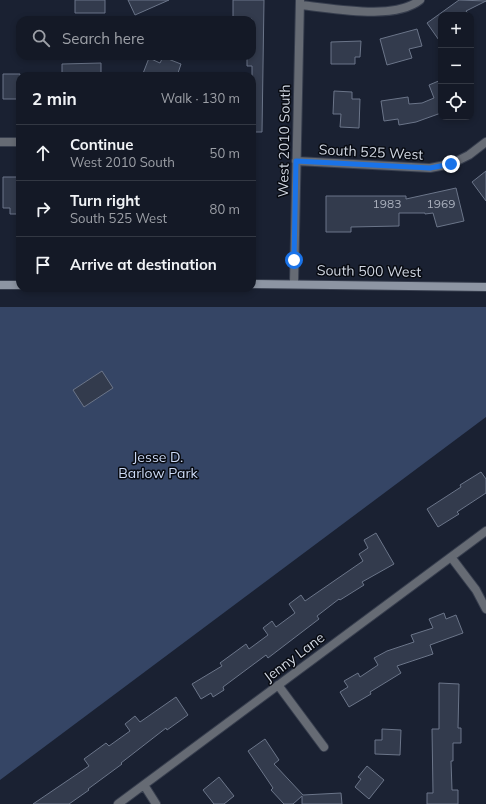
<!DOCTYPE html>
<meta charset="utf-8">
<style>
:root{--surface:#141926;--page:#212632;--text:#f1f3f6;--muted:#9da0a7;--line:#333843}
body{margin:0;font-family:Mulish,sans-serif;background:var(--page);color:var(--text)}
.controls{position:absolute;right:12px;top:12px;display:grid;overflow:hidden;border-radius:8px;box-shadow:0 2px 6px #0003}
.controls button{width:36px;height:36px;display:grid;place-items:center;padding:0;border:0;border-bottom:1px solid var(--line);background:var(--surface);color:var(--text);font:20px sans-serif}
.stop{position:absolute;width:12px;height:12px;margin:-9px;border:3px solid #1a73e8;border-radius:50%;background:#fff}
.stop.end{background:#1a73e8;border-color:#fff;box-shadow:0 1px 4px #0008}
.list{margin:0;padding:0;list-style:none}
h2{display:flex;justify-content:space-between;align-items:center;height:52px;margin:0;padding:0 16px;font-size:17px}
h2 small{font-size:13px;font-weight:400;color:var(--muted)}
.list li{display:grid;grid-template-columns:26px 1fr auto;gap:12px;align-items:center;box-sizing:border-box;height:56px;padding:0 16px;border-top:1px solid var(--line)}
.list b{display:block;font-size:15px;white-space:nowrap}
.list p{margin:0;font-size:13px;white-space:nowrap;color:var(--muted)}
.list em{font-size:13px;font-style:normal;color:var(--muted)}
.icon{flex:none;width:22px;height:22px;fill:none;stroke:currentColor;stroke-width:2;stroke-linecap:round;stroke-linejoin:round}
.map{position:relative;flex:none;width:486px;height:804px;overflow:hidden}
.search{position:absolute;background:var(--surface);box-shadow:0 2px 6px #0003;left:16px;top:16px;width:240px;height:44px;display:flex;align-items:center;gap:10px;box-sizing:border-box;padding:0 14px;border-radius:12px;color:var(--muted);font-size:15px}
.panel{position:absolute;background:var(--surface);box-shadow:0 2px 6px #0003;left:16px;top:72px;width:240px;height:220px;border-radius:12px}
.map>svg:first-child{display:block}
.green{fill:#354565}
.building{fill:#333b4d;stroke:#6b7589}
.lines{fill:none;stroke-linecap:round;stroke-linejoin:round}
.street-casing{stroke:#373e4e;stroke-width:10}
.secondary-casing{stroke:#373e4e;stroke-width:10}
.street{stroke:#666b74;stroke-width:8}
.secondary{stroke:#8d95a3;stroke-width:8}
.route{stroke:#1a73e8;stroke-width:5}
.labels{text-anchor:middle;stroke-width:3;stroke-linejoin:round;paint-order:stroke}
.number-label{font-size:12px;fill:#a9afbc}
.street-label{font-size:14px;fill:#d0d6e1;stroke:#080b12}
.park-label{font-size:14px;fill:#cbd9f5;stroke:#080b12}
</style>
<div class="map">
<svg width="486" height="804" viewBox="0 0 486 804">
<rect width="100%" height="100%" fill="#1a2132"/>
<path class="green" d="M0,307H486V417L0,780Z"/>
<path class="building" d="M75,0H105V13H75Z
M128,0H169L135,15Z
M233,0H264L262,132H252V66H247V56H252V19H233Z
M459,0L486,1L466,11L469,15H441V43L427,23Z
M417,29L422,46L409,49L412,58L387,65L380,39Z
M361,41L360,57H355V64H331V42Z
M163,57L181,64L177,76H142L149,58L160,63Z
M101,63V76H62V64Z
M3,74H20V99H3Z
M441,80V113L416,122L399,125L398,119L384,121L381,101L408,97L409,104L422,103L434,98L429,85Z
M334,91L352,92V99H360L359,128L340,127L341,114H333Z
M486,171V201L472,182Z
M3,177H20V214H10V208H3Z
M456,188L464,221L437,227L433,213L425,214V213H399V226L351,227V232H326V196H406V199Z
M102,371L113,388L84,407L73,390Z
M481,472L486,479V493L457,512L459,514L438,527L427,509L461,487L460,485Z
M376,533L394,564L362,582L364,585L340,600L339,599L317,616L319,619L268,658L266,655L223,687L224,690L213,697L211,693L201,699L192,684L222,666L220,663L246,644L249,649L268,635L263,628L272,621L276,627L295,613L289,604L301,595L305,601L363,561L359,554L368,548L364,540Z
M444,613L446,619L456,615L463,633L430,645L433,654L397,666L401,673L370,692L371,694L349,707L340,692L348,687L344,681L358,673L360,677L378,665L374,658L387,651L414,642L411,635L433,628L429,619Z
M439,683L459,684L458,728H461V743H453V761H451L452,790H458V804H427V793H433L432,729H439Z
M176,697L188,715L167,730L166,728L121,763L122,764L88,789L89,790L69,804H33L89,766L84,759L106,743L109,746L130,731L125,724L135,716L140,722Z
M382,729L401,730L400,755L375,754V740H382Z
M265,739L279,760L274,764L303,795L341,793L342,804H302V796L293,804H284L271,790L273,788L248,751Z
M367,766L384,780L369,799L355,787L361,779L358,777Z
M219,777L234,796L224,804H214L203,790Z"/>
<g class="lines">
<defs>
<path id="street" d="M300,5C332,8 394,21 420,0
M0,142H20
M296,161L430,168L451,164L469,155L486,142
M294,283L300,0
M451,557L476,590L486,609
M278,685L324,747
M144,785L156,804
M118,804L486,531"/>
<path id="secondary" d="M252,284L486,287
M0,285H20"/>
</defs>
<use href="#street" class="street-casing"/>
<use href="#secondary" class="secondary-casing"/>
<use href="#street" class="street"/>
<use href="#secondary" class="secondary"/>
</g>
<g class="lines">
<path class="route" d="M294,260L296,161L430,168L451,164"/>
</g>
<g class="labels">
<g class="number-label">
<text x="387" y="208">1983</text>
<text x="441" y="208">1969</text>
</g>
<g class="street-label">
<text transform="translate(284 141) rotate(-89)" y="5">West 2010 South</text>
<text transform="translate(371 152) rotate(3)" y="5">South 525 West</text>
<text transform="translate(369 271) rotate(1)" y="5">South 500 West</text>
<text transform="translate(294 657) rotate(-37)" y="5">Jenny Lane</text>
</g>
<g class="park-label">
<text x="158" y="462">Jesse D.<tspan x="158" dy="16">Barlow Park</tspan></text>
</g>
</g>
</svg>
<div class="controls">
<button>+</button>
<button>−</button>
<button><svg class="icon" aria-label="locate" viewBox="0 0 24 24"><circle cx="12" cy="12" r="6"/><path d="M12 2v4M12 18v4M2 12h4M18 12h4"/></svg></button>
</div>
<div class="stop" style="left:294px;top:260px"></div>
<div class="stop end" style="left:451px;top:164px"></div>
<div class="search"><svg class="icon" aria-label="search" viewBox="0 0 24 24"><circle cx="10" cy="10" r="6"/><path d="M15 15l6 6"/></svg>Search here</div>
<section class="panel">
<h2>2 min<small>Walk · 130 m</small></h2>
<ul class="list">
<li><svg class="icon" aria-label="ahead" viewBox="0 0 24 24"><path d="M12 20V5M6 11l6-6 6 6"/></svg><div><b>Continue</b><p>West 2010 South</p></div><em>50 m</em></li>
<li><svg class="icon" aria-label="right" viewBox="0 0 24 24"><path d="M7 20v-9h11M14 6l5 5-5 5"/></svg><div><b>Turn right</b><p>South 525 West</p></div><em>80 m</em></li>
<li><svg class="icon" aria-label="arrive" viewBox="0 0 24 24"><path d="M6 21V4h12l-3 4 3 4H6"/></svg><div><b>Arrive at destination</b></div></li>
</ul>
</section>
</div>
